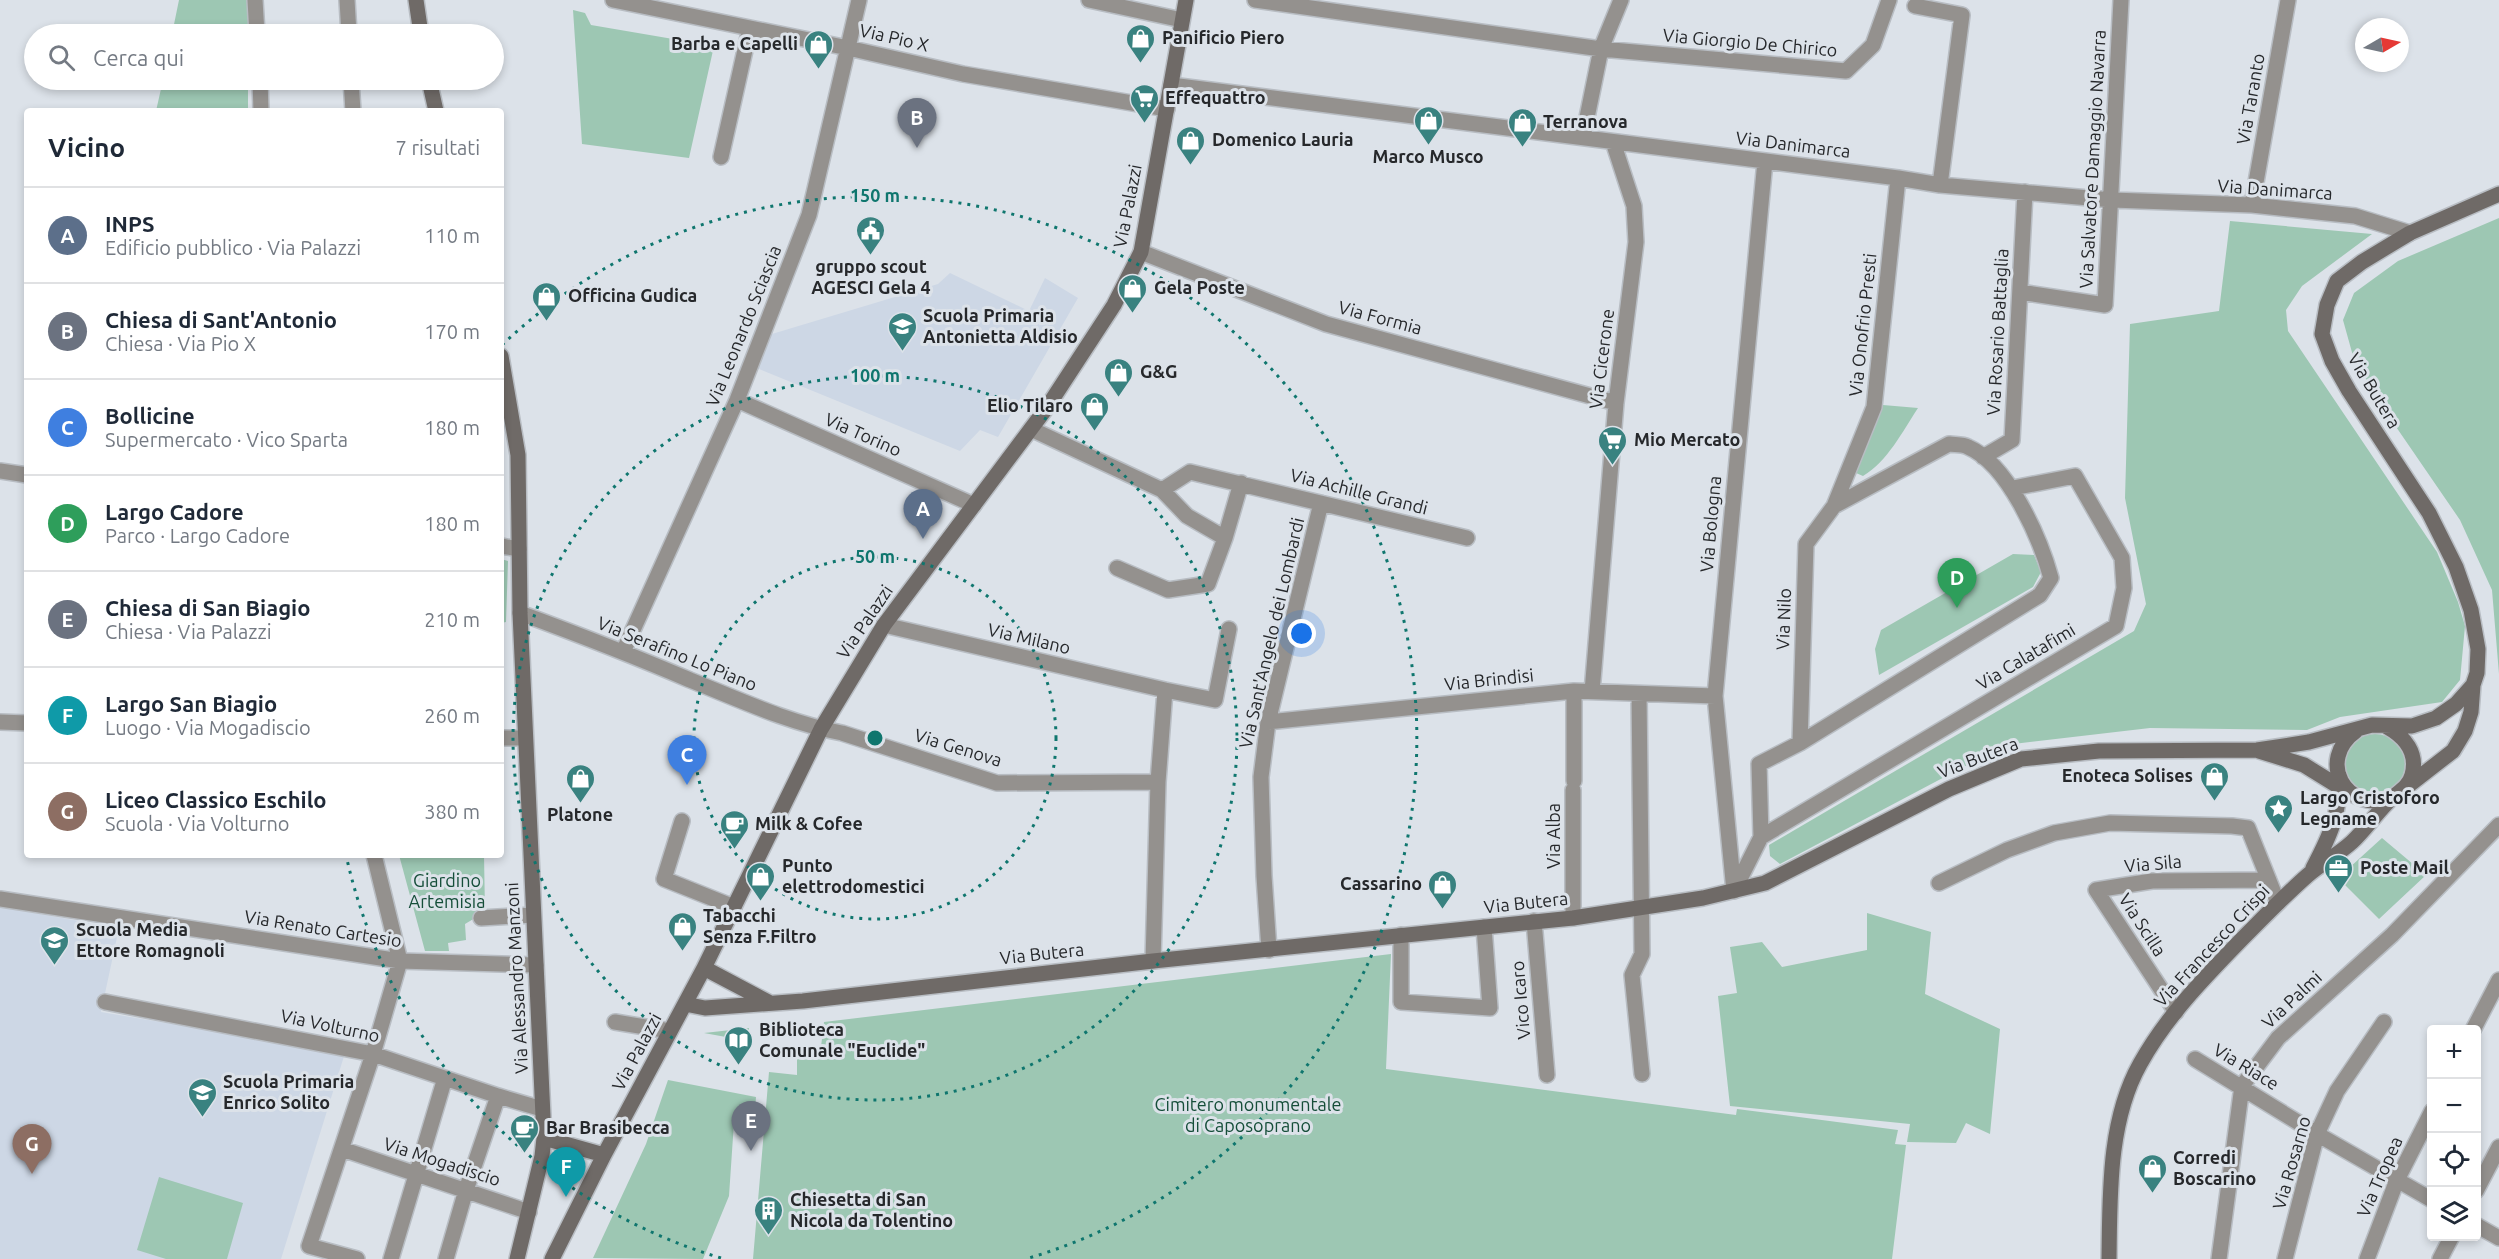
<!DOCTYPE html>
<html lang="it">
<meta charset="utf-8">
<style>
:root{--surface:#fff;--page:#f2f2f3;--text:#1f2937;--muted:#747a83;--line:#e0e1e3;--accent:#398280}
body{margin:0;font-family:Ubuntu,sans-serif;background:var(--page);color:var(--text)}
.controls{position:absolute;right:18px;bottom:18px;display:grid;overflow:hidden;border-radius:6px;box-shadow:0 3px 9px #0003}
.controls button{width:54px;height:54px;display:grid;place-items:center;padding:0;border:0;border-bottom:2px solid var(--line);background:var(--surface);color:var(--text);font:30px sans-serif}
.compass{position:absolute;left:2355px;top:18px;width:54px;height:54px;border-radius:50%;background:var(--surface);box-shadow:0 3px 9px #0003;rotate:81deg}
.you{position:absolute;left:1302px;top:634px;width:21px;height:21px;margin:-15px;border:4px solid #fff;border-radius:50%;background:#1a73e8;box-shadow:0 0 0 9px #1a73e833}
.badge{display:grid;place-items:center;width:39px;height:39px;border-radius:50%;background:var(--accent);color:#fff;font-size:20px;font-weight:700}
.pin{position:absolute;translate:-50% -50px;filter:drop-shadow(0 2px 3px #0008)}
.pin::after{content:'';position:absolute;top:32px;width:21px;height:18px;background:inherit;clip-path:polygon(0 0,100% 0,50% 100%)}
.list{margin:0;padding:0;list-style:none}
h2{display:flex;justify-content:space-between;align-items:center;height:78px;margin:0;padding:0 24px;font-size:26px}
h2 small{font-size:20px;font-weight:400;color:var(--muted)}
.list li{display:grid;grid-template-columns:39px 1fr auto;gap:18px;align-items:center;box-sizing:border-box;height:96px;padding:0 24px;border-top:2px solid var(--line)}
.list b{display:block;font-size:22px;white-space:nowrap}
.list p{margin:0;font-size:20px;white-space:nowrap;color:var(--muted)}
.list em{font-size:20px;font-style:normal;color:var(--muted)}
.icon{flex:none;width:33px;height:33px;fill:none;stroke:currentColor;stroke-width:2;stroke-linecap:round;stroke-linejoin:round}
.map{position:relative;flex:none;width:2499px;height:1259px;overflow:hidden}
.search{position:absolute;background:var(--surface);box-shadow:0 3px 9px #0003;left:24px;top:24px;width:480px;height:66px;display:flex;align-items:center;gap:15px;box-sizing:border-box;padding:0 21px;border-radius:33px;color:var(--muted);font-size:22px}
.panel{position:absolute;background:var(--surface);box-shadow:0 3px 9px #0003;left:24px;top:108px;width:480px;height:750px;border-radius:6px}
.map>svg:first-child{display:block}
.built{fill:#cdd7e5}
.green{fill:#9dc7b3}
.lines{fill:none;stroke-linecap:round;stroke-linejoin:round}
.street-casing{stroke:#b8bdc3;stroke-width:18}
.secondary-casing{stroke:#b8bdc3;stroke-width:18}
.street{stroke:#94918e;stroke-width:15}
.secondary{stroke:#6f6a67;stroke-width:15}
.ring{fill:none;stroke:#0f766e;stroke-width:3;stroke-dasharray:3 6}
.labels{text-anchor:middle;stroke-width:6;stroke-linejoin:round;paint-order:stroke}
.street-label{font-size:18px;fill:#26282b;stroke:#dce2e9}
.poi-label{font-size:18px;font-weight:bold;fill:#26282b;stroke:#dce2e9;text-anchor:start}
.park-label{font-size:18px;fill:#154e39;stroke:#dce2e9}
.centre{fill:#0f766e;stroke:#dce2e9;stroke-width:3}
.ring-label{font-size:18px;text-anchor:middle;font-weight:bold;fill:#0f766e;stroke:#dce2e9;stroke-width:6;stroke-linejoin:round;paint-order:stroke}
</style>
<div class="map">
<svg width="2499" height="1259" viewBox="0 0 2499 1259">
<rect width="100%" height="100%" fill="#dce2e9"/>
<path class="built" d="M950,273L1029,311L1045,278L1078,298L998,437L980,430L960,451L754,367L762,337L938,284Z
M0,907L119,928L101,1012L345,1053L281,1259H0Z"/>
<path class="green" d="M179,0H248V34H172Z
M573,10L585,13L591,25L714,46L689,158L582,144Z
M163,80H248V111H156Z
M2499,218V674L2492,590L2460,520L2379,402L2353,356L2343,320L2354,293L2398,261Z
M2230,221L2372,234L2302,286L2286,310L2288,331L2437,552L2458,602L2465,626L2460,680L2442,702L2340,717L2307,730L2150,728L2005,745L1780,864L1770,856L1769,845L2134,631L2146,604L2125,498L2130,324L2219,311Z
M1883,405L1918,408C1902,432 1888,461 1863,476L1856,473Z
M2013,554L2034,555L2041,572L2033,587L1879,675L1875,649L1881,630Z
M501,559L508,561L506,622L501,623Z
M2345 764a30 30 0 1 1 60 0a30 30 0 1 1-60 0Z
M2382,838L2426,875L2379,919L2338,878Z
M399,855H484L485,912L465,924L466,940L448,943L449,951H425Z
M1867,913L1931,932L1925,994L2000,1029L1990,1134L1966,1123L1956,1143L1907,1142L1910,1124L1730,1106L1718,996L1737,993L1730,947L1762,942L1782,967L1867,950Z
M1391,954L1386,1069L1736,1115L1737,1109L1898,1130L1895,1144L1906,1145L1892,1259H753L769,1072L797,1075V1051L820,1055L824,1022Z
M749,1028L748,1041L704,1033Z
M668,1080L756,1097L754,1123L734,1122L729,1196L703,1259L593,1258L646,1144Z
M159,1177L243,1203L227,1259H166L137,1250Z"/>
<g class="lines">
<defs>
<path id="street" d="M255,0L257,34
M347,0L349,34
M613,0L848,48L963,74L1167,109
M1089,0L1182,20
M1255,0L1601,49L1846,71L1873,45L1889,0
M1915,6L1962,15L1940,185
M260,80L261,111
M351,80L353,111
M1171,85L1898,178L1940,185L2112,200L2252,205L2355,216L2410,233
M1583,137L1601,49L1621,0
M721,157L750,28
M2252,205L2288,0
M1141,252L1326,324L1616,403
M2020,292L2105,305L2121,0
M737,400L974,505
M1031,429L1162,490L1190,472L1467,538
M1983,457L2012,440L2025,192
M0,471L27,475
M1162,490L1187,516L1225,538L1241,483
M501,546L519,549
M1117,568L1168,590L1208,584L1225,538
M520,613C577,634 634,656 690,680C740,700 789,723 842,733L997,783L1158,782
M884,625L1165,690L1158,782L1153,961
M623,652L737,400L809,215L859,0
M1165,690L1215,700L1229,629
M1592,692L1616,403L1636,242L1634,206L1613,142
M1639,694L1642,954L1632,975L1642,1074
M0,722L27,723
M1268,722L1574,691L1715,696
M501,738H525
M1800,743L1806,544L1834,506L1874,407L1898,178
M1574,781V691
M682,821L664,879L734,907
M1761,837L2116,626L2124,588L2122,558L2075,476L2013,488
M1939,883L2007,850L2054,833L2110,823L2232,826L2248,828L2278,903
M1734,891L1761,837L1759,764L1800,743L2040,595L2051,578C2040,538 2008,464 1968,447C1962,444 1955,445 1949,444L1834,506
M1734,891L1715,696L1765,161
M0,899L400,961L536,965
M481,918L533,915
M1573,918V790
M1534,921L1547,1075
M1401,935V1002L1490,1008L1484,927
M1269,950L1264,876L1261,777L1268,722L1321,503
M105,1002L373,1054L498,1096L542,1109
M2176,1012L2096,890L2152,881L2269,880
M615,1022L670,1031
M2473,1030L2499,980
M2195,1059L2317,1134L2432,1200
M342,1149L529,1212
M2476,1191L2499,1147
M2476,1225L2499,1238
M357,1259L309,1246L373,1054L400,961L374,855
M391,1259L445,1078
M446,1259L466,1190L498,1096
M2219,1259L2242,1086L2278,1038L2392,935L2499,825
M2285,1259L2317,1134L2337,1091L2384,1022
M2367,1259L2397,1180L2432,1111
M2440,1259L2452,1236"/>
<path id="secondary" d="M416,0L421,34
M429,80L436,111
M501,356L518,455L520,613L544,1138L542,1156L517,1259
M2356,731C2316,760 2345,814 2392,798
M2259,751L2304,765L2346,791
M2404,789L2453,751L2465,731L2471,712L2473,685L2477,673L2478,649L2471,610L2456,567L2429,513L2349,391L2332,361L2322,334L2327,305L2337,281L2362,262L2410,233L2499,194
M2313,868C2330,836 2341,812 2339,775
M704,968L770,1003
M685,1004L705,1008L803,1001L1153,961L1573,918L1703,898L1765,883L1949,789L2021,759L2099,751L2257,750L2309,742L2372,725L2412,726L2436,718L2456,704L2473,685
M544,1138L604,1155
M552,1259L604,1155L704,968L821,729L884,625L1048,406L1114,305L1141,252L1186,0
M2109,1259C2110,1195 2108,1121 2140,1064C2166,1017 2203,979 2240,941C2262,919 2284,896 2308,875C2322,863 2339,854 2352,842C2366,829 2377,812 2392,798C2400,791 2409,786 2412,775C2418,753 2405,737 2387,727"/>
</defs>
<use href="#street" class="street-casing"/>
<use href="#secondary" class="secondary-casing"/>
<use href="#street" class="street"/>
<use href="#secondary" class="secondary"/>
</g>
<g class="ring">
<circle cx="875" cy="738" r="181"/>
<circle cx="875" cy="738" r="362"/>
<path d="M721 1258A542 542 0 0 1 346 855M502 345A542 542 0 1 1 1029 1258"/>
</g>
<defs>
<symbol id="shop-pin" viewBox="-11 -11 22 30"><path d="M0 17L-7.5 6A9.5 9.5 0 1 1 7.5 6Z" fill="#398280" stroke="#dce2e9"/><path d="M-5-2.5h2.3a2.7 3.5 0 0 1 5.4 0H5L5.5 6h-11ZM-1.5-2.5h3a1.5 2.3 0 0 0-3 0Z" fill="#fff"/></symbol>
<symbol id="supermarket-pin" viewBox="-11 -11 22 30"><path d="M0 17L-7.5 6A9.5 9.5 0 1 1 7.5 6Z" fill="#398280" stroke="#dce2e9"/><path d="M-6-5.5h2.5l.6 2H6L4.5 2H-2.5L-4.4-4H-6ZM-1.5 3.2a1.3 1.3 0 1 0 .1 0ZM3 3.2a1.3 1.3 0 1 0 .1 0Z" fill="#fff"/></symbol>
<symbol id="civic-pin" viewBox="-11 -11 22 30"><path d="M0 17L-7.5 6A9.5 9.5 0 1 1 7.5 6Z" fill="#398280" stroke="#dce2e9"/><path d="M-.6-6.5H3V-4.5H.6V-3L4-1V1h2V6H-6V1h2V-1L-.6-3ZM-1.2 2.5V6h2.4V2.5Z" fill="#fff"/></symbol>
<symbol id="school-pin" viewBox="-11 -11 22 30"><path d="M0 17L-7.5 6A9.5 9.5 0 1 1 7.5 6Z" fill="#398280" stroke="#dce2e9"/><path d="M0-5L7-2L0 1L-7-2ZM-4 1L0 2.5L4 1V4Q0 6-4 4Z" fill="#fff"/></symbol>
<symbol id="sight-pin" viewBox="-11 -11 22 30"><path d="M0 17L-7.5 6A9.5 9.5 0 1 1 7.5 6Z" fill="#398280" stroke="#dce2e9"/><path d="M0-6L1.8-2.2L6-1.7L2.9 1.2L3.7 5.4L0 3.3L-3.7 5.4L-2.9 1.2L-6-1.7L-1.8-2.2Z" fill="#fff"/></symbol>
<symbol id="cafe-pin" viewBox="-11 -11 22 30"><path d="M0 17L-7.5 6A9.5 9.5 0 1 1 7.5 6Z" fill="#398280" stroke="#dce2e9"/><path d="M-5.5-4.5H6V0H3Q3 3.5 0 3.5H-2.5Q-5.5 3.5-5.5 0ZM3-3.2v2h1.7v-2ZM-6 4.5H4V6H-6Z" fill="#fff"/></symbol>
<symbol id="office-pin" viewBox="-11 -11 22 30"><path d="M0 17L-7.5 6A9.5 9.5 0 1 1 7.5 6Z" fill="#398280" stroke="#dce2e9"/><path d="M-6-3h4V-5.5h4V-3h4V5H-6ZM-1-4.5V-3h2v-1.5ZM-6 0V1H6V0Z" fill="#fff"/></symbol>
<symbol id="library-pin" viewBox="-11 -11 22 30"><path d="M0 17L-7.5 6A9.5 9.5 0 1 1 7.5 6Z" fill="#398280" stroke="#dce2e9"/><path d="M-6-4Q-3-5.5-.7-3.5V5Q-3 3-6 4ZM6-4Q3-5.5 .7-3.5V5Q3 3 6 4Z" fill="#fff"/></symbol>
<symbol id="building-pin" viewBox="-11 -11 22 30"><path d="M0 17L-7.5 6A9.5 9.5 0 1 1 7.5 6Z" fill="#398280" stroke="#dce2e9"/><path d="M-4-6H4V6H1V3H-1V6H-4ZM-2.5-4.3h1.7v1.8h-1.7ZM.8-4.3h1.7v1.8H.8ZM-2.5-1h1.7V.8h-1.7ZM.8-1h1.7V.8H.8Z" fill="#fff"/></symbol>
</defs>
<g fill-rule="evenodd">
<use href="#shop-pin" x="1124" y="22" width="33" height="45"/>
<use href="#shop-pin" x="802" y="28" width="33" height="45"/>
<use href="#supermarket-pin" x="1128" y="82" width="33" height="45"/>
<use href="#shop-pin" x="1412" y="104" width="33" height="45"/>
<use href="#shop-pin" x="1506" y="106" width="33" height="45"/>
<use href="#shop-pin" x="1174" y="124" width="33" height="45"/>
<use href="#civic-pin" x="854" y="214" width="33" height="45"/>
<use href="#shop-pin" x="1116" y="272" width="33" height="45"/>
<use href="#shop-pin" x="530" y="280" width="33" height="45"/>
<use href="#school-pin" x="886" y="310" width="33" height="45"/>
<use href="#shop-pin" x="1102" y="356" width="33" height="45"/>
<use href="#shop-pin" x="1078" y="390" width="33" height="45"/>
<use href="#supermarket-pin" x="1596" y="424" width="33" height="45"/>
<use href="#shop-pin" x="2198" y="760" width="33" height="45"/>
<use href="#shop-pin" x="564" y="762" width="33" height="45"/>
<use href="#sight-pin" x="2262" y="792" width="33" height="45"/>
<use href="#cafe-pin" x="718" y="808" width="33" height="45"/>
<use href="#office-pin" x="2322" y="852" width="33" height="45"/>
<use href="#shop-pin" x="744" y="860" width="33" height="45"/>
<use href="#shop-pin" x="1426" y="868" width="33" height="45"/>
<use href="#shop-pin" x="666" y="910" width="33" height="45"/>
<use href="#school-pin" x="38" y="924" width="33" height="45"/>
<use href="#library-pin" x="722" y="1024" width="33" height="45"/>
<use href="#school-pin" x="186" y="1076" width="33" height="45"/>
<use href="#cafe-pin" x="508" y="1112" width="33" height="45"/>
<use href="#shop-pin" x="2136" y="1152" width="33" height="45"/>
<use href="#building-pin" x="752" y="1194" width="33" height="45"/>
</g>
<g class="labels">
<g class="street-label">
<text transform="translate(894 38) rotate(13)" y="6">Via Pio X</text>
<text transform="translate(1750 43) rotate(5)" y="6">Via Giorgio De Chirico</text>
<text transform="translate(2251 99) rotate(-80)" y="6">Via Taranto</text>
<text transform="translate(1793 145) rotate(7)" y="6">Via Danimarca</text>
<text transform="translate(2093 159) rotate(-87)" y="6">Via Salvatore Damaggio Navarra</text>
<text transform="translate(2275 190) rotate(4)" y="6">Via Danimarca</text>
<text transform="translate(1128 206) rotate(-79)" y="6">Via Palazzi</text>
<text transform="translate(1380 318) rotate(15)" y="6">Via Formia</text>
<text transform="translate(1863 325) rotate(-84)" y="6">Via Onofrio Presti</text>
<text transform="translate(744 326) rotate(-68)" y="6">Via Leonardo Sciascia</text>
<text transform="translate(1998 332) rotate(-87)" y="6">Via Rosario Battaglia</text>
<text transform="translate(1602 359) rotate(-83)" y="6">Via Cicerone</text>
<text transform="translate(2374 391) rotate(59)" y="6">Via Butera</text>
<text transform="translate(863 435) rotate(24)" y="6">Via Torino</text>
<text transform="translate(1359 492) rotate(14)" y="6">Via Achille Grandi</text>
<text transform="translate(1711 524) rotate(-85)" y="6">Via Bologna</text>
<text transform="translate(1784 619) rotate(-88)" y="6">Via Nilo</text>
<text transform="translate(865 622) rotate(-56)" y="6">Via Palazzi</text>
<text transform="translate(1272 633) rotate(-77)" y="6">Via Sant'Angelo dei Lombardi</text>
<text transform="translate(1029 639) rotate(13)" y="6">Via Milano</text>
<text transform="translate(677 654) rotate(22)" y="6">Via Serafino Lo Piano</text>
<text transform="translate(2026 657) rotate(-31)" y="6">Via Calatafimi</text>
<text transform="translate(1489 680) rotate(-6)" y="6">Via Brindisi</text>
<text transform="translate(958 748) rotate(17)" y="6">Via Genova</text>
<text transform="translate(1978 758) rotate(-21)" y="6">Via Butera</text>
<text transform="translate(1554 836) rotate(-90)" y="6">Via Alba</text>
<text transform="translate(2153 864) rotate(-5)" y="6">Via Sila</text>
<text transform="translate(1526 903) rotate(-6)" y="6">Via Butera</text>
<text transform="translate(2142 925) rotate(57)" y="6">Via Scilla</text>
<text transform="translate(323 929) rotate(9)" y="6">Via Renato Cartesio</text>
<text transform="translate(2212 946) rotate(-47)" y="6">Via Francesco Crispi</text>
<text transform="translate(1042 954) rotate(-6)" y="6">Via Butera</text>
<text transform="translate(517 978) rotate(-93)" y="6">Via Alessandro Manzoni</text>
<text transform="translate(1521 1000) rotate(-95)" y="6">Vico Icaro</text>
<text transform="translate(2292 1000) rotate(-43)" y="6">Via Palmi</text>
<text transform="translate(330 1026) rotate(12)" y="6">Via Volturno</text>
<text transform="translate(637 1052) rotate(-62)" y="6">Via Palazzi</text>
<text transform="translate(2246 1067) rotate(31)" y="6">Via Riace</text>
<text transform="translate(442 1162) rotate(18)" y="6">Via Mogadiscio</text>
<text transform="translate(2292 1163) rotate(-74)" y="6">Via Rosarno</text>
<text transform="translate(2380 1177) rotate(-66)" y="6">Via Tropea</text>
</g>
<g class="poi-label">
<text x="1162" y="44">Panificio Piero</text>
<text x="798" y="50" text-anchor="end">Barba e Capelli</text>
<text x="1165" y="104">Effequattro</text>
<text x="1543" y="128">Terranova</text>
<text x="1212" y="146">Domenico Lauria</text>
<text x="1428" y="163" text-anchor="middle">Marco Musco</text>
<text x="871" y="273" text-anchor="middle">gruppo scout<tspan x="871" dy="21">AGESCI Gela 4</tspan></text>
<text x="1154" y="294">Gela Poste</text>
<text x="568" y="302">Officina Gudica</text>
<text x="923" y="322">Scuola Primaria<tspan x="923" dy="21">Antonietta Aldisio</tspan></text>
<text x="1140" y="378">G&amp;G</text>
<text x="1073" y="412" text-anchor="end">Elio Tilaro</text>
<text x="1634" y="446">Mio Mercato</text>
<text x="2193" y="782" text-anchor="end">Enoteca Solises</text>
<text x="2300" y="804">Largo Cristoforo<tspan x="2300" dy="21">Legname</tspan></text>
<text x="580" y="821" text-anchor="middle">Platone</text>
<text x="755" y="830">Milk &amp; Cofee</text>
<text x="782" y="872">Punto<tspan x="782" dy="21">elettrodomestici</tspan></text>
<text x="2360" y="874">Poste Mail</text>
<text x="1422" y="890" text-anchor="end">Cassarino</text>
<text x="703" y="922">Tabacchi<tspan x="703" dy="21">Senza F.Filtro</tspan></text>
<text x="76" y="936">Scuola Media<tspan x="76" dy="21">Ettore Romagnoli</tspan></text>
<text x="759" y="1036">Biblioteca<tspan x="759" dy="21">Comunale "Euclide"</tspan></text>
<text x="223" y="1088">Scuola Primaria<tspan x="223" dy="21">Enrico Solito</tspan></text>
<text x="546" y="1134">Bar Brasibecca</text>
<text x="2173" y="1164">Corredi<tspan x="2173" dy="21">Boscarino</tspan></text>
<text x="790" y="1206">Chiesetta di San<tspan x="790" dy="21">Nicola da Tolentino</tspan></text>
</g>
<g class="park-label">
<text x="447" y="887">Giardino<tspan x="447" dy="21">Artemisia</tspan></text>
<text x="1248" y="1111">Cimitero monumentale<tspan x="1248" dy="21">di Caposoprano</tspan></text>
</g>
</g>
<circle cx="875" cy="738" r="9" class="centre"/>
<g class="ring-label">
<text x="875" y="202">150 m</text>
<text x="875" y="382">100 m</text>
<text x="875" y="563">50 m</text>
</g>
</svg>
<div class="controls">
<button>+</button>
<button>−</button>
<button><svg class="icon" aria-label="locate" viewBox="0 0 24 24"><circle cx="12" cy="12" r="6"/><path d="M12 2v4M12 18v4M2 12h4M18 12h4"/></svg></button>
<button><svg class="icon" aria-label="layers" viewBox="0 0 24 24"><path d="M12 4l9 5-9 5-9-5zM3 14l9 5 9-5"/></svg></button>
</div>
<svg class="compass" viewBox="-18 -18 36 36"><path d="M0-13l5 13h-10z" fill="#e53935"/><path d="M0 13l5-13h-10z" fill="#747a83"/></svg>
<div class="you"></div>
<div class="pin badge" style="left:923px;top:539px;background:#5c6f8a">A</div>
<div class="pin badge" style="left:917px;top:148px;background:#6b7280">B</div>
<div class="pin badge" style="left:687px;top:785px;background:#3f7fe0">C</div>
<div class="pin badge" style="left:1957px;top:608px;background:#2e9e5b">D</div>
<div class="pin badge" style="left:751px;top:1151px;background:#6b7280">E</div>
<div class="pin badge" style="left:566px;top:1197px;background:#0f9aa8">F</div>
<div class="pin badge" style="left:32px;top:1174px;background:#8d6e63">G</div>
<div class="search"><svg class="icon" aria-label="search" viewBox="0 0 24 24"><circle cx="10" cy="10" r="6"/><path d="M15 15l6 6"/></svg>Cerca qui</div>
<section class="panel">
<h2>Vicino<small>7 risultati</small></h2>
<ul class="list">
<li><span class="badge" style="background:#5c6f8a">A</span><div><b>INPS</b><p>Edificio pubblico · Via Palazzi</p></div><em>110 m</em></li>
<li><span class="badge" style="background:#6b7280">B</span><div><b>Chiesa di Sant'Antonio</b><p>Chiesa · Via Pio X</p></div><em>170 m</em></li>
<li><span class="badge" style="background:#3f7fe0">C</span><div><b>Bollicine</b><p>Supermercato · Vico Sparta</p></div><em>180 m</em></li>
<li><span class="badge" style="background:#2e9e5b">D</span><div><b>Largo Cadore</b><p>Parco · Largo Cadore</p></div><em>180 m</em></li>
<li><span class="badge" style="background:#6b7280">E</span><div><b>Chiesa di San Biagio</b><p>Chiesa · Via Palazzi</p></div><em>210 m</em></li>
<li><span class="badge" style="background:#0f9aa8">F</span><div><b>Largo San Biagio</b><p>Luogo · Via Mogadiscio</p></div><em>260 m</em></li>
<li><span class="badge" style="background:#8d6e63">G</span><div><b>Liceo Classico Eschilo</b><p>Scuola · Via Volturno</p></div><em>380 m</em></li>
</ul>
</section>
</div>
